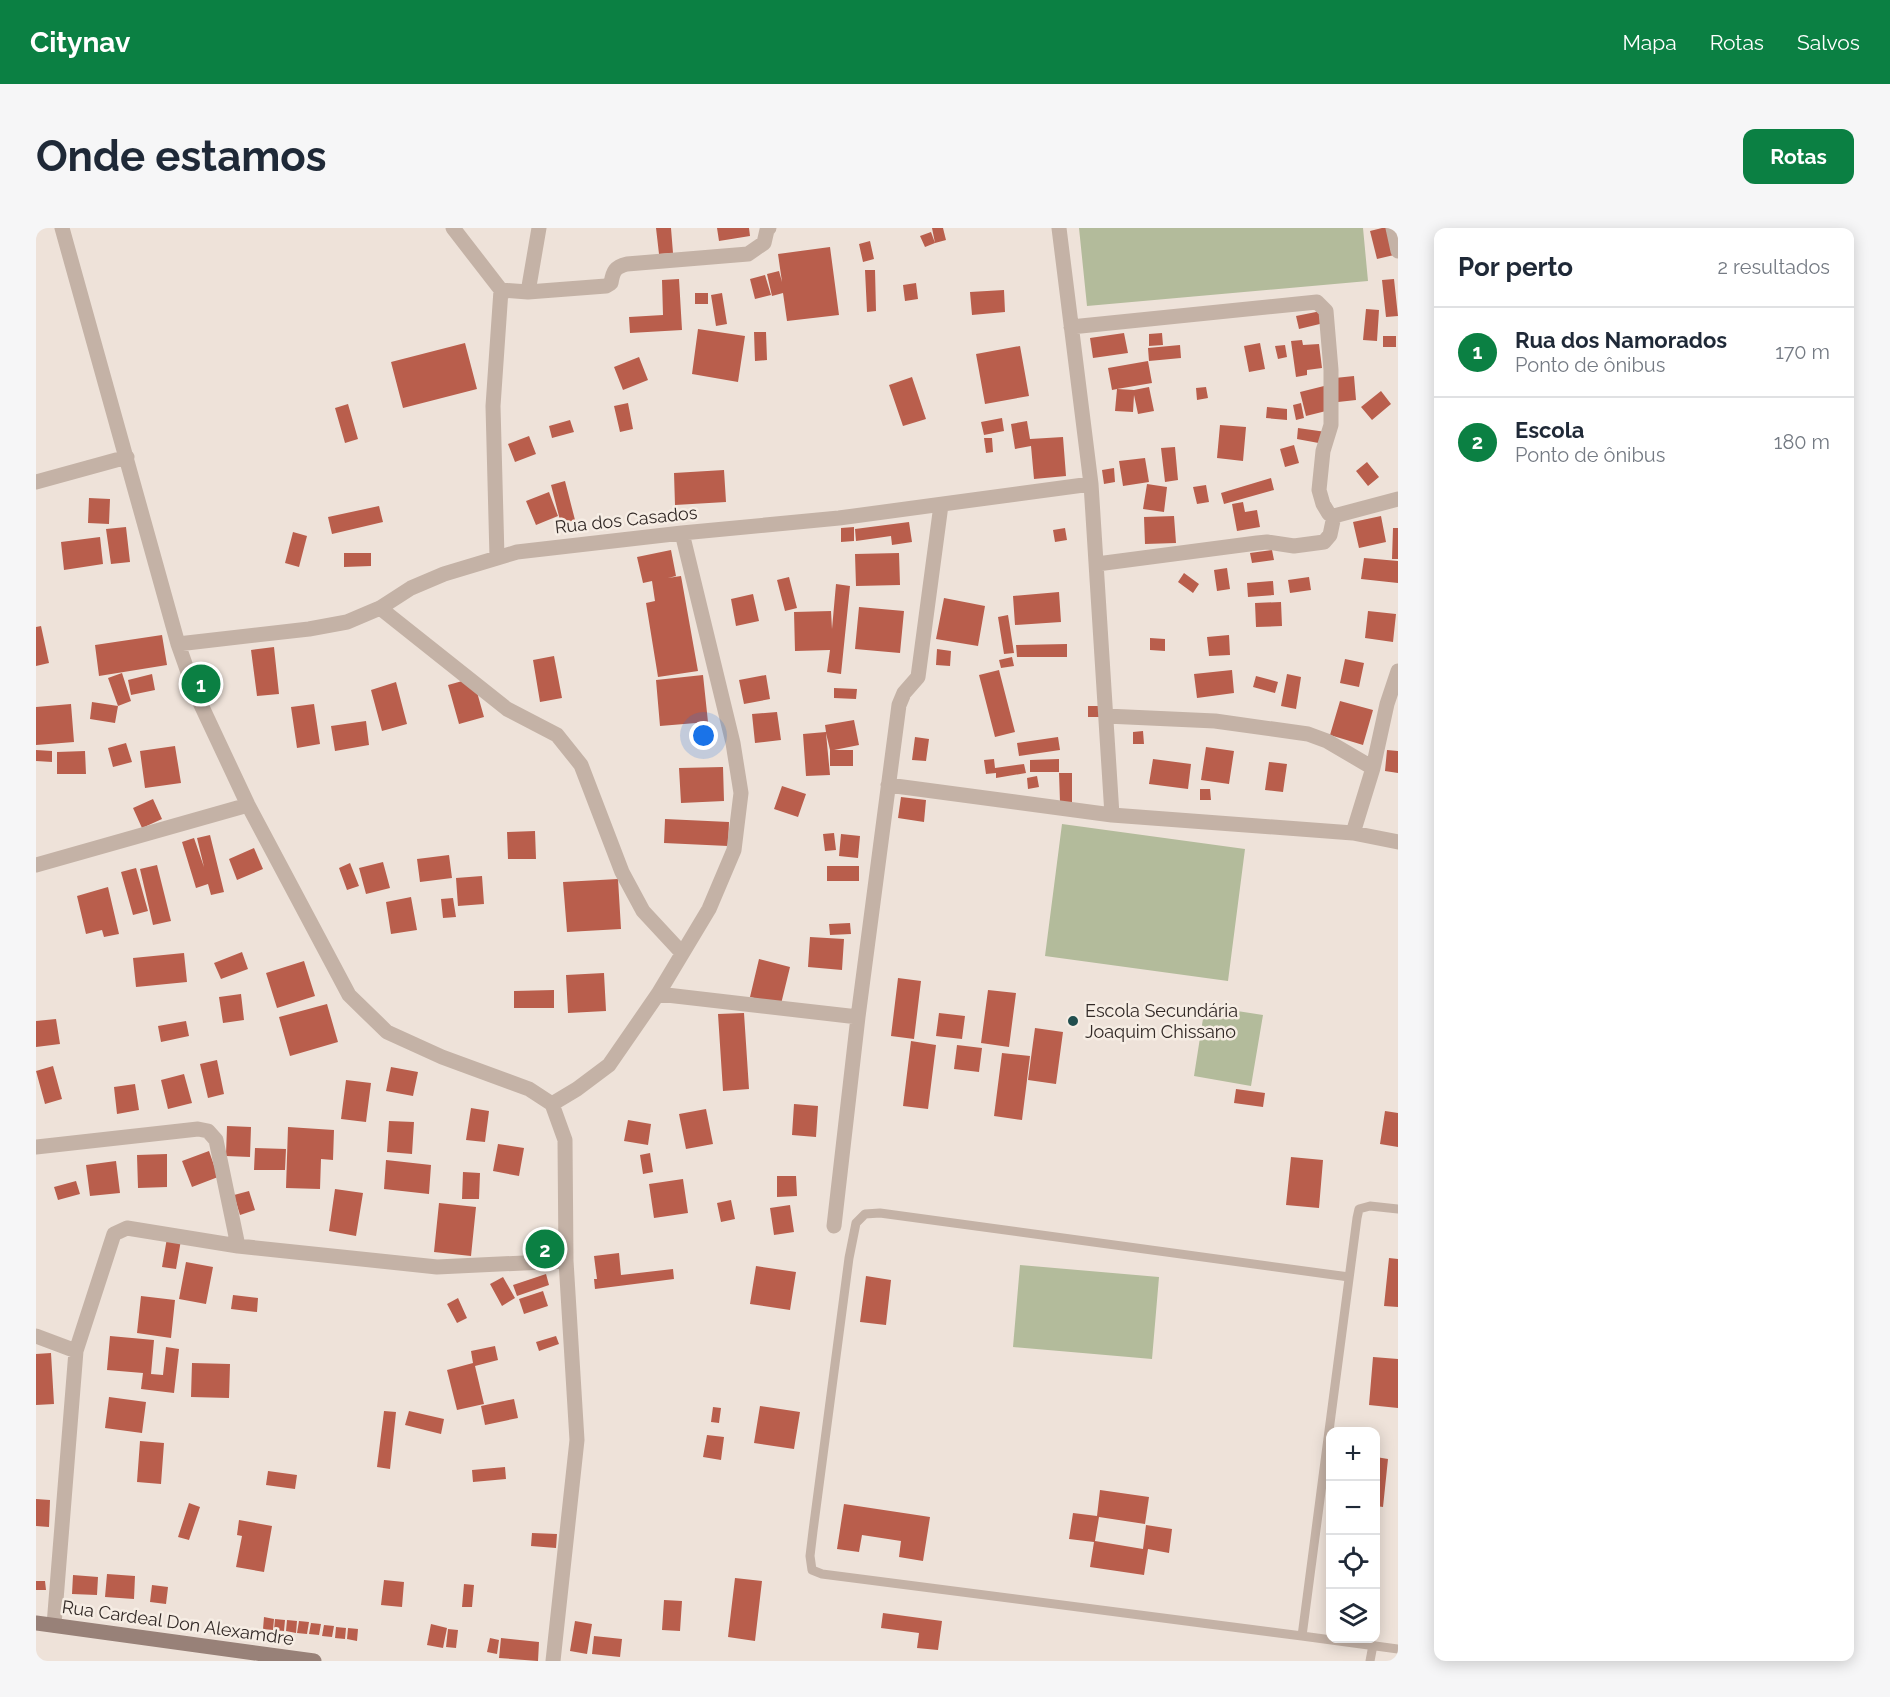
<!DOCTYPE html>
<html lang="pt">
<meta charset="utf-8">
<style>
:root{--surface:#fff;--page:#f6f6f7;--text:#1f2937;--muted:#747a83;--line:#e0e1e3;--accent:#0b8043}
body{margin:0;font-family:Raleway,sans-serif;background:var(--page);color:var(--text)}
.controls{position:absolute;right:18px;bottom:18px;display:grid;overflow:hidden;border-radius:12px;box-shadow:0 3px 15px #0003}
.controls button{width:54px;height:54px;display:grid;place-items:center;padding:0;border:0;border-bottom:2px solid var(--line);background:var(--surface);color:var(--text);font:30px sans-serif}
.you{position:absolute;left:668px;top:508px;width:21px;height:21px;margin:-15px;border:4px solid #fff;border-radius:50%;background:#1a73e8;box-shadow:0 0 0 9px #1a73e833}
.badge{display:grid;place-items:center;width:39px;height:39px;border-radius:50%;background:var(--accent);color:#fff;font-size:20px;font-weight:700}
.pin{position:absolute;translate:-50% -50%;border:3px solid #fff;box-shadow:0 2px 6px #0006}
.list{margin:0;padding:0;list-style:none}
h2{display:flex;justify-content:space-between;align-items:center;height:78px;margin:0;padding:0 24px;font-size:26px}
h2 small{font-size:20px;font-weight:400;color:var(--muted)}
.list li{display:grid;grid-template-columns:39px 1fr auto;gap:18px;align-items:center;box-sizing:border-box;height:90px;padding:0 24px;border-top:2px solid var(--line)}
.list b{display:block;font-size:22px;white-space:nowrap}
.list p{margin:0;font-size:20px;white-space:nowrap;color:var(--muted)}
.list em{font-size:20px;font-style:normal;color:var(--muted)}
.icon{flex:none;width:33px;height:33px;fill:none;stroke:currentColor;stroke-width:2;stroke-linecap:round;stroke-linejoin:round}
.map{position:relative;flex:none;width:1362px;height:1433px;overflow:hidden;border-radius:12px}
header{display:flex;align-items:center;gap:36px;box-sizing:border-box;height:84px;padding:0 30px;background:var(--accent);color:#fff}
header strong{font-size:28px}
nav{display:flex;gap:33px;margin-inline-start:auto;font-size:21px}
.intro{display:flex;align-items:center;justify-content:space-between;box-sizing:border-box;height:144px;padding:0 36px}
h1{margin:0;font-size:42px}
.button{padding:15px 27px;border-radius:12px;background:var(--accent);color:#fff;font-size:21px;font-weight:700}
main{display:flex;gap:36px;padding:0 36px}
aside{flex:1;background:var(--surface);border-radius:12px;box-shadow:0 3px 15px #0003}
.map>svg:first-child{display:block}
.green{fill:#b3bb9b}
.building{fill:#b95e4c}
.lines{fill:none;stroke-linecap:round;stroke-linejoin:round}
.service{stroke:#c4b2a6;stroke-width:9}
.minor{stroke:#c4b2a6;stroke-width:15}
.secondary{stroke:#988178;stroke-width:15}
.poi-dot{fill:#214e4e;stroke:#f6ede4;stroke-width:2}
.labels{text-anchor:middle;stroke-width:5;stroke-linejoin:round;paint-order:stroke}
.street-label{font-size:18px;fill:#322926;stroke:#f6ede4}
.poi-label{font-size:18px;fill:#322926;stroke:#f6ede4;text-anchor:start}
</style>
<header>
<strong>Citynav</strong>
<nav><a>Mapa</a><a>Rotas</a><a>Salvos</a></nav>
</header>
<div class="intro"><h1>Onde estamos</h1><a class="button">Rotas</a></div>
<main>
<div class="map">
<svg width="1362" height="1433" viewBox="0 0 1362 1433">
<rect width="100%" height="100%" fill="#eee2d9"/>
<path class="green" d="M1043,0H1327L1332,53L1051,78Z
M1026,596L1209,621L1192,753L1009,728Z
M1169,778L1227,787L1215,858L1158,848Z
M984,1037L1123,1049L1116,1131L977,1119Z"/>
<path class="building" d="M620,0H635L637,25L623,26Z
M681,0H713L714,8L683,13Z
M896,0H907L910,12L899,15Z
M1346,0H1351L1358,27L1341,31L1334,3Z
M895,4L899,15L889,19L884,8Z
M834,13L838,31L827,34L823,16Z
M794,19L803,87L751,93L747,65L736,68L731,46L743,43L746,54L742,26Z
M829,42H839L840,83L831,84Z
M729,47L735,67L719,71L714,51Z
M643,51L646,102L594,105L593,89L627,87L626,52Z
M1358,51L1362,88L1350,89L1346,52Z
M880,55L882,71L869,73L867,57Z
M968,62L969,84L936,87L934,64Z
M659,65H672V76H659Z
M686,65L691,96L680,98L675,67Z
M1330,81L1343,82L1341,113L1327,112Z
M1285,83L1288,95L1263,101L1260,88Z
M662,101L709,108L702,154L656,146Z
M718,104H730L731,132L719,133Z
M1088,105L1092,125L1057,130L1054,110Z
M1126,105L1127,117L1113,118V106Z
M1347,108H1360V119H1347Z
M1266,112L1267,117L1283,116L1286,140L1271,142V147L1260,149L1255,113Z
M429,115L441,161L367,180L355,134Z
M1224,115L1229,141L1213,144L1208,118Z
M1144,117L1145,130L1113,133L1112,120Z
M1249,117L1251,129L1242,131L1239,118Z
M984,118L993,168L949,176L940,126Z
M603,129L612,152L587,162L578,139Z
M1112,133L1116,155L1081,161L1098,162L1113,159L1118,183L1102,186L1098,167L1097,184L1079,183L1081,161L1076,162L1072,140Z
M1318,148L1320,172L1302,174L1299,150Z
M876,149L890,191L867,198L853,157Z
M1288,158L1294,182L1270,188L1264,164Z
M1170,159L1172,170L1161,172L1160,160Z
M1345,163L1355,176L1336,192L1325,179Z
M592,175L597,201L584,204L578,178Z
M1265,175L1268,190L1260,192L1257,177Z
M312,176L322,211L309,215L299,180Z
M1231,179L1251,181V192L1230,190Z
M966,190L968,203L948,207L945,194Z
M534,192L538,204L516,210L513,198Z
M991,193L994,211L1027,209L1030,248L998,251L995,218L979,221L975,196Z
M1184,197L1210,199L1207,233L1181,230Z
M1262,200L1290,204L1288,216L1261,211Z
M493,208L500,226L479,234L472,216Z
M948,210H956L957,224L950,225Z
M1258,217L1263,235L1249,239L1244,221Z
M1139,219L1142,252L1129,254L1125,220Z
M1109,230L1113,254L1087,258L1083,233Z
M1331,234L1343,249L1332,258L1320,243Z
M1078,240L1079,254L1068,256L1066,242Z
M688,242L690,274L639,277L638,245Z
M1235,250L1238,262L1188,276L1185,265Z
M529,253L539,292L525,296L515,257Z
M1111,256L1131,259L1128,284L1107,281Z
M1170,257L1173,274L1161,276L1157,259Z
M513,264L522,288L500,297L490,273Z
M53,270L74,271L73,296L52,295Z
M1207,274L1209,284L1221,282L1224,299L1201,303L1196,276Z
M343,278L347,294L296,306L292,289Z
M1138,288L1140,315L1109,316L1108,289Z
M1345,288L1350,314L1323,320L1317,294Z
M873,294L876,314L856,317L855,308L820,313L819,301Z
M90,299L94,334L75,336L70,301Z
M818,299V313L805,314V300Z
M1029,300L1031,312L1019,314L1017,302Z
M1357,300H1362V331H1356Z
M257,304L271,308L263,339L249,335Z
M64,309L67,336L28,342L25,314Z
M635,322L640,348L632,350L645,348L662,443L622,449L610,375L619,373L616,353L607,355L601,329Z
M1236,322L1238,332L1216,335L1214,325Z
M308,325H335V338L308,339Z
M863,325L864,357L820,358L819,326Z
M1328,330L1362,333V355L1325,351Z
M1191,340L1194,361L1181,363L1178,342Z
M1148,345L1163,356L1157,365L1142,354Z
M753,349L761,380L749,383L741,352Z
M1273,349L1275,362L1254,365L1252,352Z
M1237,353L1238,367L1212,369L1211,355Z
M800,356L814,358L805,446L791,444L794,422L759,423L758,384L795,383L796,401Z
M1023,364L1025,394L979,397L977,368Z
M717,366L723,393L700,398L695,371Z
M908,370L949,378L942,418L900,411Z
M1245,374L1246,398L1220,399L1219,375Z
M823,379L868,383L864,425L819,421Z
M1332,383L1360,386L1357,414L1329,410Z
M972,387L978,425L968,426L962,389Z
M5,398L13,435L0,438V399Z
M126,407L131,437L63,448L59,417Z
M1193,407L1194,427L1173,428L1171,409Z
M1114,410L1129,411V423L1114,422Z
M1031,416V429H981L980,417Z
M238,419L243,466L221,468L215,422Z
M901,421L915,423L914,438L900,437Z
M518,428L526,470L504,474L497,432Z
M976,429L978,438L965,440L963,432Z
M1309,431L1328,435L1323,459L1304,455Z
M963,442L979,504L959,509L943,447Z
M1196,442L1198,465L1161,470L1158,446Z
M86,445L95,473L82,478L72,450Z
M116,446L119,462L95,467L92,452Z
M1251,446L1265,449L1260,481L1245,478Z
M667,447L672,494L624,498L620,452Z
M730,447L734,471L708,476L703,452Z
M1220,448L1242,454L1239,465L1217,459Z
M437,450L448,489L423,496L412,457Z
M360,454L371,496L346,503L335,462Z
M798,460L821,461L820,471L798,470Z
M1304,473L1337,482L1327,517L1294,507Z
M56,474L82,478L79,495L54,491Z
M35,476L38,514L0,517V479Z
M278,476L284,516L261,520L255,479Z
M1052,478H1067V489H1052Z
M741,484L745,512L719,515L716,486Z
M818,492L823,517L798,522H817V538H794V522L790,505L794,547L770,548L767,506L790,504L789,497Z
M330,493L333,517L299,523L295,498Z
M1107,503L1108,516H1097V504Z
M879,509L893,511L890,533L876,532Z
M1022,509L1024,522L983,528L981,515Z
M90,515L96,534L77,539L72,520Z
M139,518L145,555L109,560L104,523Z
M1170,519L1198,523L1193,556L1165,552Z
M0,522L16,523V534L0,533Z
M1351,522L1362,523V545L1349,543Z
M49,523L50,546H21V524Z
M958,531L959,540L988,536L990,545L960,550V545L950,546L948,532Z
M1023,531V544H994V532Z
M1117,531L1155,536L1152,561L1113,556Z
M1233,534L1251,536L1247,564L1229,562Z
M687,539L688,573L645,575L643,540Z
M1023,545H1036V574H1024Z
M1001,548L1003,559L992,561L991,550Z
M746,558L770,566L762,589L738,581Z
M1164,561H1174L1175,572H1164Z
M865,569L890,572L888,594L862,590Z
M117,571L126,591L106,600L97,580Z
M629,591L693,594L692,618L628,615Z
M499,603L500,631H472L471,604Z
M798,605L800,622L789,623L787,606Z
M805,606L824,608L822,630L803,628Z
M174,607L188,664L175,667L172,656L160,660L146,614L158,610L168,639L161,610Z
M218,620L227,641L201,652L193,631Z
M413,627L416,650L384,654L381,631Z
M347,634L354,660L330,666L323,640Z
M314,635L323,658L311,662L303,640Z
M121,637L135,693L117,697L104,641Z
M791,638H823V653H791Z
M100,640L112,683L97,687L85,644Z
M446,648L448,676L422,678L420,650Z
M582,651L585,701L531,704L527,654Z
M72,659L83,706L68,709L66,702L50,706L41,668Z
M375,669L381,702L355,706L350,674Z
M417,670L420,689L407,690L405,671Z
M814,695L815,706L794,707L793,696Z
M774,709L808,711L806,742L772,739Z
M206,724L212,741L185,751L178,735Z
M148,725L151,754L100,759L97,730Z
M723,731L754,739L745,776L714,769Z
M268,733L279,768L241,780L230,745Z
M568,745L570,783L532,785L530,747Z
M862,750L885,753L878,811L855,808Z
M518,762V780H478V763Z
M952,762L980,765L973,819L945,815Z
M205,766L208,792L187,795L183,769Z
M291,776L302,814L254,828L243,789Z
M708,785L713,861L687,863L682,786Z
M903,785L929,788L926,811L900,808Z
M20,791L24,816L0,819V793Z
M150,793L153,808L125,814L122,798Z
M999,800L1027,804L1020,856L992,852Z
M875,813L900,817L892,881L867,878Z
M921,817L946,820L943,844L918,841Z
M966,825L994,828L986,892L958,888Z
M181,832L188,866L172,870L164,836Z
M17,838L26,871L9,876L0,843Z
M355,839L382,844L377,868L350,863Z
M148,846L156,875L132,881L125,852Z
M310,852L335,855L330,894L305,891Z
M99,856L103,882L81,886L78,859Z
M1200,861L1229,865L1227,879L1198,875Z
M758,876L782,878L780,909L756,907Z
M435,880L453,883L449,914L430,912Z
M670,881L677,916L650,921L643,886Z
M1349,883L1362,885V919L1344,916Z
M592,892L615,896L612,917L588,913Z
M353,893L378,894L376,926L351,924Z
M191,898L215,899L214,929L190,928Z
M252,899L298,902L297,932L285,931L284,961L250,960Z
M462,916L488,920L483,948L457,943Z
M219,920L250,921L249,942H218Z
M173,923L182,949L156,959L146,933Z
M614,925L617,944L607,946L604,927Z
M131,926V959L102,960L101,927Z
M1255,929L1287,932L1283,980L1250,977Z
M350,932L395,937L393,966L348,961Z
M80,933L84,965L54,968L50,937Z
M427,944L444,945L443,971H426Z
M741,948H760L761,968L741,969Z
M647,951L652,985L618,990L613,956Z
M40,953L44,966L22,972L18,959Z
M299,961L327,965L320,1008L293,1003Z
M213,963L219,982L204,987L198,967Z
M695,972L699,991L685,994L681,975Z
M403,975L440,979L435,1028L398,1024Z
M754,977L758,1004L738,1007L734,980Z
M131,1010L145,1012L140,1041L126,1039Z
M583,1025L585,1047L637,1041L638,1051L559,1061L558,1051H561L558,1028Z
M1353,1030L1362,1031V1079L1348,1078Z
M150,1034L177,1039L170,1076L143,1071Z
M720,1038L760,1044L754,1082L714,1076Z
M510,1046L513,1057L481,1068L477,1057Z
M830,1048L855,1052L850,1097L824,1094Z
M467,1049L479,1070L466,1078L454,1056Z
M507,1063L512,1078L488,1086L483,1071Z
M197,1067L222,1070L221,1084L195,1081Z
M105,1068L139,1072L135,1110L101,1105Z
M422,1070L431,1090L421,1095L411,1076Z
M74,1108L118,1112L115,1146L127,1147L130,1119L143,1121L138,1165L105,1161L107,1145L71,1142Z
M520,1108L523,1116L503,1123L500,1114Z
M459,1118L462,1132L439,1138L448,1176L421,1182L411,1142L437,1135L435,1123Z
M15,1125L18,1176L0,1177V1126Z
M1337,1129L1362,1131V1180L1333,1177Z
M156,1135L194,1136L193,1170L155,1169Z
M73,1169L110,1174L106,1205L69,1200Z
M478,1171L482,1190L449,1197L445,1178Z
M724,1178L764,1184L758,1221L718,1215Z
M677,1179L685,1180L683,1195L675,1194Z
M348,1183L360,1184L354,1241L341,1239Z
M373,1183L408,1191L405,1206L369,1197Z
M671,1207L688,1209L685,1232L667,1229Z
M104,1213L128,1215L125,1256L101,1254Z
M1340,1229L1352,1231L1347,1279L1340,1278Z
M469,1239L470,1251L437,1254L436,1242Z
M232,1243L261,1247L259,1261L230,1257Z
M1064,1262L1113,1269L1109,1296L1063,1289L1059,1313L1107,1321L1110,1297L1136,1301L1133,1325L1112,1321L1108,1347L1054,1339L1058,1314L1033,1311L1037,1285L1061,1288Z
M0,1271L14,1272L13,1299L0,1298Z
M153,1275L164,1279L153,1312L142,1309Z
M808,1276L894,1289L887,1333L863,1329L865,1313L826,1307L823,1324L801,1321Z
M203,1292L236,1298L228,1344L200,1339L206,1308L201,1307Z
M496,1305L521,1306L520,1320L495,1318Z
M71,1346L99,1348L98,1371L69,1369Z
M37,1347L62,1349L61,1367L36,1366Z
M699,1350L726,1353L719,1413L692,1409Z
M348,1352L368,1354L366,1379L345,1377Z
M0,1353H9L10,1362H0Z
M428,1356L438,1357L436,1379H426Z
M116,1357L132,1359L130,1376L114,1374Z
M628,1372L646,1373L644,1403L626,1402Z
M847,1385L906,1393L902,1422L881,1420L883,1405L845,1400Z
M228,1389L238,1391L237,1402L227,1401Z
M239,1391L249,1392L248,1403L238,1402Z
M251,1392L261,1393L260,1405L250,1403Z
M263,1393L273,1394L271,1406L261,1405Z
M539,1393L556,1396L551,1426L534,1423Z
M275,1395L285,1396L283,1407L273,1406Z
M395,1396L411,1400L407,1420L391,1417Z
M288,1397L298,1398L296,1409L286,1408Z
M300,1399L310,1400L309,1411L299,1410Z
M312,1400L322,1401L321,1413L311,1411Z
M412,1401L422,1402L420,1420L410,1419Z
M558,1408L586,1411L584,1429L556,1426Z
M454,1410L463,1412L461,1426L451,1424Z
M465,1410L503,1414L502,1433L463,1430Z"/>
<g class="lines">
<path class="service" d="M1313,1049L844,985L829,986L820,995L813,1030L777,1303L774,1328L776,1342L786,1346L1266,1408L1321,990L1323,981L1334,978L1362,981
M1266,1408L1362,1421
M1334,1433L1337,1417"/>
<path class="minor" d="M26,0L142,416L159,464L212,577L313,767L351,804L406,829L493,861L516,876L529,912L530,1033L541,1212L517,1433
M417,0L465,62L457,178L461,329
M1023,0L1055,256L1076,587
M1357,0L1362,23
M465,62L492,64L570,58L575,55C577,43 579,39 591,36L712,26L728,15L731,2L733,0
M492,64L503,0
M1035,99L1281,74L1290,83L1295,142V197L1287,223L1283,262L1287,276L1293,286L1298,288
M0,254L91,229
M1298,288L1362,271
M1061,336L1221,315L1231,314L1258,318L1288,314L1294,307L1298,288
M344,380L471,481L521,507L545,537L586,644L607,683L646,725
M142,416L273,401L311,394L344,380L375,360L408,346L481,324L646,305L803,290L1055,256
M1070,488L1179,493L1272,506L1291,513L1337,540
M852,557L1076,587L1317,605L1362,614
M1317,605L1337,540L1351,476L1362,443
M0,637L212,577
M622,766L822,789
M516,876L541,861L573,837L622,766L673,681L698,622L705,565L697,515L646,305
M0,919L162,901L172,903L180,912L202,1018L401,1039L530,1033
M798,998L822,789L863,477L868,465L882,449L905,277
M0,1108L40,1123L18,1397
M40,1123L78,1006L91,1000L202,1018"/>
<path class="secondary" d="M0,1395L278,1433"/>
</g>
<circle class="poi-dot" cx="1037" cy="793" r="6"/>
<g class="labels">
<g class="street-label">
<text transform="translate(590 292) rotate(-6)" y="6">Rua dos Casados</text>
<text transform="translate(142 1395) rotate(8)" y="6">Rua Cardeal Don Alexamdre</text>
</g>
<g class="poi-label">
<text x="1049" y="789">Escola Secundária<tspan x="1049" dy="21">Joaquim Chissano</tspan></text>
</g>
</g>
</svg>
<div class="controls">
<button>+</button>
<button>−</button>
<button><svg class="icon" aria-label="locate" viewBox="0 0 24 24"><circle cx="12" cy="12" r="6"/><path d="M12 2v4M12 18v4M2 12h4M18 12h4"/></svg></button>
<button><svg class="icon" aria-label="layers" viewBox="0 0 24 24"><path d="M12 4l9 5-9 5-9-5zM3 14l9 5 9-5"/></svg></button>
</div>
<div class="you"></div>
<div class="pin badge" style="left:165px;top:456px">1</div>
<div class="pin badge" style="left:509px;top:1021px">2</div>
</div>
<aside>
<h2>Por perto<small>2 resultados</small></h2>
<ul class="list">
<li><span class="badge">1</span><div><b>Rua dos Namorados</b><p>Ponto de ônibus</p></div><em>170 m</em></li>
<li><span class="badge">2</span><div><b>Escola</b><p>Ponto de ônibus</p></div><em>180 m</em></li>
</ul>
</aside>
</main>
